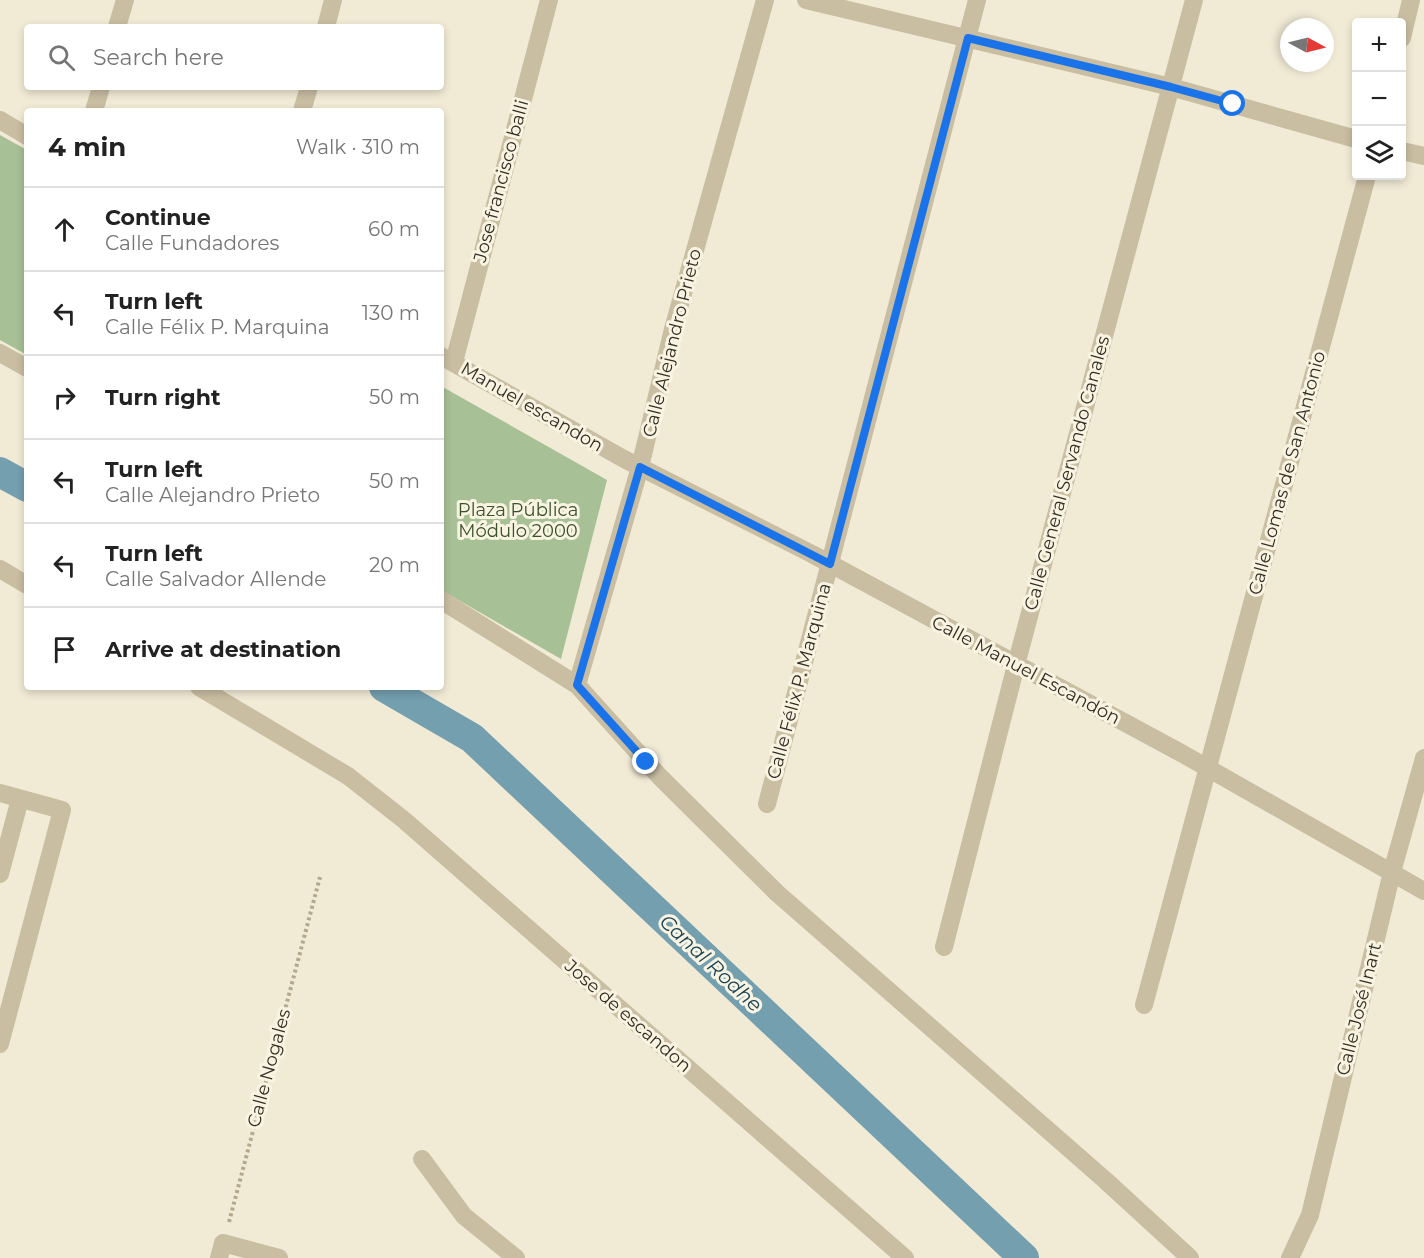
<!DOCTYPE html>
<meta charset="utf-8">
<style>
:root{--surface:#fff;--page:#f2f2f2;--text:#222;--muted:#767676;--line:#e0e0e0}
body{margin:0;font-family:Montserrat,sans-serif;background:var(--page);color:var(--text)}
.controls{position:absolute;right:18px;top:18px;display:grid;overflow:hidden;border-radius:6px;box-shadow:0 3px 9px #0003}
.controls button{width:54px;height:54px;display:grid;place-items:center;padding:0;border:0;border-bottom:2px solid var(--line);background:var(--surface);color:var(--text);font:30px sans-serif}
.compass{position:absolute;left:1280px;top:18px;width:54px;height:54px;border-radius:50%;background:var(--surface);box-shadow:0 3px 9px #0003;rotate:97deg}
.stop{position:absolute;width:18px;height:18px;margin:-14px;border:4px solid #1a73e8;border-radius:50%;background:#fff}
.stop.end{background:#1a73e8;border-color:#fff;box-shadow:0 2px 6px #0008}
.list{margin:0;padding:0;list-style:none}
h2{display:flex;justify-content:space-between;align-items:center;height:78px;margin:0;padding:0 24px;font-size:26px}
h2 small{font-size:20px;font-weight:400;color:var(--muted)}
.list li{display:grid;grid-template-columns:39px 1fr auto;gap:18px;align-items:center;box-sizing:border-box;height:84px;padding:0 24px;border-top:2px solid var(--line)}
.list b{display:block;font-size:22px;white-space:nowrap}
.list p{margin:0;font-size:20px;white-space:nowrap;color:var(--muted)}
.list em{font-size:20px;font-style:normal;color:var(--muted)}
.icon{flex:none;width:33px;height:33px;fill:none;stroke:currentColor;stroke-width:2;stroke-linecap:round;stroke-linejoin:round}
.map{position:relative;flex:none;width:1424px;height:1258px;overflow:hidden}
.search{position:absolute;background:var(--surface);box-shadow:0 3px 9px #0003;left:24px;top:24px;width:420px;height:66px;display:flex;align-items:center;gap:15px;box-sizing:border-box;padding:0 21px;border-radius:6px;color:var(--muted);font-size:22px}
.panel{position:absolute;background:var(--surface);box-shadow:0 3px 9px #0003;left:24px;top:108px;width:420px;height:582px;border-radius:6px}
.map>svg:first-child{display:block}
.green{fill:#a8c096}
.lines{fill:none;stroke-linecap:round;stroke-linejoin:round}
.canal{stroke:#749faf;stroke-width:30}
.path{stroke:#b5a78c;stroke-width:4;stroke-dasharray:3 3;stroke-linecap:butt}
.minor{stroke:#c9bda2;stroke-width:18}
.route{stroke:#1a73e8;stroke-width:8}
.labels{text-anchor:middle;stroke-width:6;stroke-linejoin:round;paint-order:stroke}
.street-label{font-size:18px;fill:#332d24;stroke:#f9f4e2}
.park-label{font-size:18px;fill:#395228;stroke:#f9f4e2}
.water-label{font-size:20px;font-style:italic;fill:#194456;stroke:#f9f4e2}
</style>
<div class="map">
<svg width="1424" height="1258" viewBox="0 0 1424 1258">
<rect width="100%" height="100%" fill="#f1ebd6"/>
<path class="green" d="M0,135L27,150V355L0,340Z
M441,386L607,480L561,659L441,590Z"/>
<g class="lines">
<path class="canal" d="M0,472L27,487
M384,687L472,738L1024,1258"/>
<path class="path" d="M229,1222L320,877"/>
<path class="minor" d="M806,0L1171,87L1356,139
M117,27L125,0
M326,27L333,0
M1402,38L1411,0
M94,111L101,87
M302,111L309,87
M0,120L27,136
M1402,151L1424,156
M0,353L27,368
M441,356L624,459L812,554L1183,754L1424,891
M454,362L549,0
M0,569L27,585
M441,600L577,685L660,777L777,893L1105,1180L1190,1258
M577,685L640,467L673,329L765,0
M199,687L348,776L404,820L905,1258
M0,793L62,810L0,1044
M767,804L977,0
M0,874L20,799
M944,947L1016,665L1194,0
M1144,1005L1367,176
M422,1159L464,1216L516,1258
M219,1258L223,1243L279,1258
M1290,1258L1310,1215L1392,872L1424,758"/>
</g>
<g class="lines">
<path class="route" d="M646,762L577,685L640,467L830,564L968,38L1171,87L1233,104"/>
</g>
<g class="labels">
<g class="street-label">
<text transform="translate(501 181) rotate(-75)" y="6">Jose francisco balli</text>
<text transform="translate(672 343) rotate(-76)" y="6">Calle Alejandro Prieto</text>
<text transform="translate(532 407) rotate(30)" y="6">Manuel escandon</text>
<text transform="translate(1067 473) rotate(-75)" y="6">Calle General Servando Canales</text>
<text transform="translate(1287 473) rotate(-75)" y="6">Calle Lomas de San Antonio</text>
<text transform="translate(1026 670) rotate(28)" y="6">Calle Manuel Escandón</text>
<text transform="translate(799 681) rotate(-75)" y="6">Calle Félix P. Marquina</text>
<text transform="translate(1359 1009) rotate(-76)" y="6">Calle José Inart</text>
<text transform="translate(628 1016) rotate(41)" y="6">Jose de escandon</text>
<text transform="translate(269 1068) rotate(-75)" y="6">Calle Nogales</text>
</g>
<g class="park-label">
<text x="518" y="516">Plaza Pública<tspan x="518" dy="21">Módulo 2000</tspan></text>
</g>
<g class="water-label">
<text transform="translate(711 963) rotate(43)" y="7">Canal Rodhe</text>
</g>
</g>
</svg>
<div class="controls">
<button>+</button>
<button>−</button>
<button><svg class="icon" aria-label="layers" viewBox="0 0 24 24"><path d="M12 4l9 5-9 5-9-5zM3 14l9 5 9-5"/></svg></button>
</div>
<svg class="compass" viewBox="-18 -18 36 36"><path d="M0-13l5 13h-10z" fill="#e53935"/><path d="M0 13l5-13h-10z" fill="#767676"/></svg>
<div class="stop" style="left:1233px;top:104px"></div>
<div class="stop end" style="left:646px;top:762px"></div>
<div class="search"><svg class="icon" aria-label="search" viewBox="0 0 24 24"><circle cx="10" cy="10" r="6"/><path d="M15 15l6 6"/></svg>Search here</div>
<section class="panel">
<h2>4 min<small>Walk · 310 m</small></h2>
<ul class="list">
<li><svg class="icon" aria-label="ahead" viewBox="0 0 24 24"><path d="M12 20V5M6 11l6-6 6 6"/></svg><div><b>Continue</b><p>Calle Fundadores</p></div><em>60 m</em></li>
<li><svg class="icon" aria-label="left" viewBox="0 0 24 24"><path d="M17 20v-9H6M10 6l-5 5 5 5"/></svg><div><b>Turn left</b><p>Calle Félix P. Marquina</p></div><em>130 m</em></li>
<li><svg class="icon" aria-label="right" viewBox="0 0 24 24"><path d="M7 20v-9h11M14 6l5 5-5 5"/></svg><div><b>Turn right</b></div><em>50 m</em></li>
<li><svg class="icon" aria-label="left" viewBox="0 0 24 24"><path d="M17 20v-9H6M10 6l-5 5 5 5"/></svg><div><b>Turn left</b><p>Calle Alejandro Prieto</p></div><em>50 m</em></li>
<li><svg class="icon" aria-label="left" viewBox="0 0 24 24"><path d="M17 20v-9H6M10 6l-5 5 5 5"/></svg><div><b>Turn left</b><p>Calle Salvador Allende</p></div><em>20 m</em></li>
<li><svg class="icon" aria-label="arrive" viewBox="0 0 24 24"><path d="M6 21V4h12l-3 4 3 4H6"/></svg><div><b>Arrive at destination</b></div></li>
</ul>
</section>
</div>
